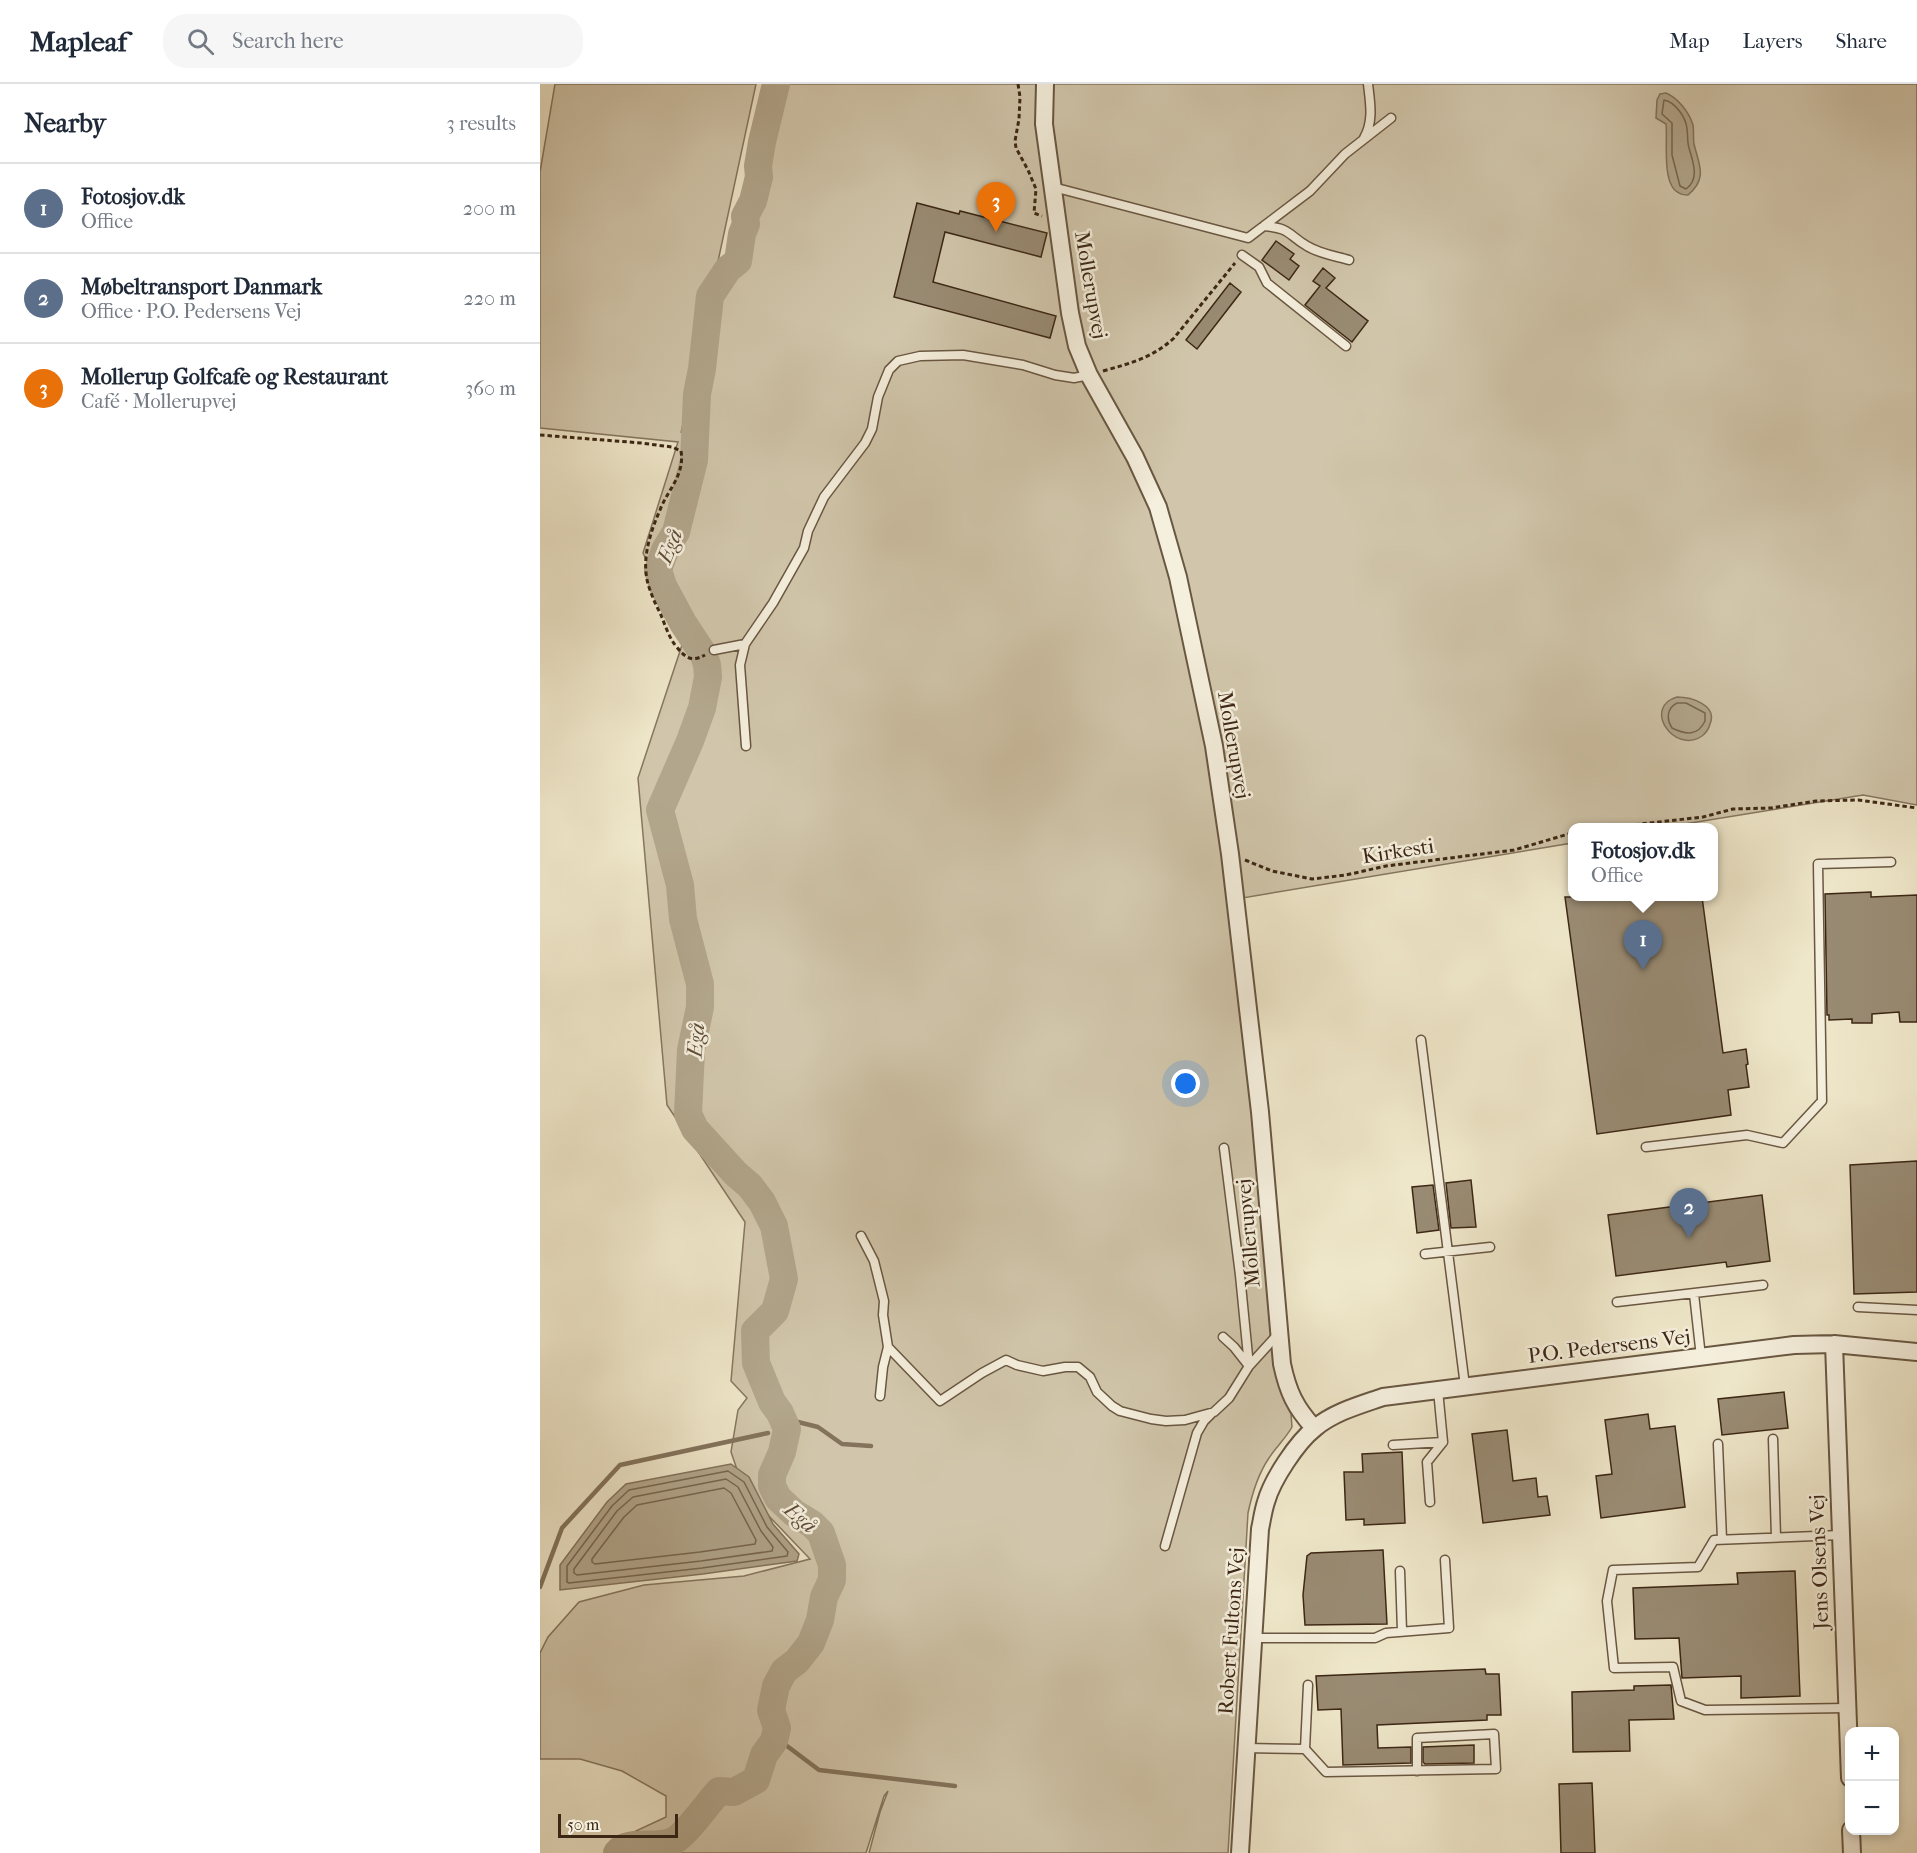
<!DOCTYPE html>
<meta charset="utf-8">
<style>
:root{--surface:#fff;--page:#f6f6f7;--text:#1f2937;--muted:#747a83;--line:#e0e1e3;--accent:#2563eb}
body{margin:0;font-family:"IM FELL French Canon",serif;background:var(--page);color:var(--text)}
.controls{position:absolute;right:18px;bottom:18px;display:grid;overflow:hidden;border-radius:12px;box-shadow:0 3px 9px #0003}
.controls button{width:54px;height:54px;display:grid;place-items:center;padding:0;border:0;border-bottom:2px solid var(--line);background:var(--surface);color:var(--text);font:30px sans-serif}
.scale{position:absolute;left:18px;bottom:15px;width:120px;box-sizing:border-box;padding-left:6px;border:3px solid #3c2715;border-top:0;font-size:16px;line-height:21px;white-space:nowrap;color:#3c2715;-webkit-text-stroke:4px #f5efdd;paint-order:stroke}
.you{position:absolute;left:646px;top:1000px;width:21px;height:21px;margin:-15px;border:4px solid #fff;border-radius:50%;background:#1a73e8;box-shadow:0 0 0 9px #1a73e833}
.badge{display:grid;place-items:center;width:39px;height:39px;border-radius:50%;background:var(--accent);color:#fff;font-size:20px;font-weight:700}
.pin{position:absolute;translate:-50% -50px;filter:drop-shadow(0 2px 3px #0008)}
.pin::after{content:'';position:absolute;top:32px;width:21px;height:18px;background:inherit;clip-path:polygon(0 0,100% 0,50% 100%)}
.popup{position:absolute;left:1028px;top:739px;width:150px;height:78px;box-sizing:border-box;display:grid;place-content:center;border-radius:12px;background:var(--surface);filter:drop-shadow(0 2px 4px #0005);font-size:20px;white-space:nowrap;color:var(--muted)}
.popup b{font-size:22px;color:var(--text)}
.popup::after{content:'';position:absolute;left:50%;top:100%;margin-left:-12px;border:12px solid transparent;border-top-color:var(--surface)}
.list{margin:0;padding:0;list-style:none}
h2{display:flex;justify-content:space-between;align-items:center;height:78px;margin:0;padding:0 24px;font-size:26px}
h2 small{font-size:20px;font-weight:400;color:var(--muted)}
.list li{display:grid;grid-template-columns:39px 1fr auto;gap:18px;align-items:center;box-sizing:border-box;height:90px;padding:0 24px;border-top:2px solid var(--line)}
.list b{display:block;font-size:22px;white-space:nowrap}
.list p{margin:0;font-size:20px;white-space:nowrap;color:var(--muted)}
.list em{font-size:20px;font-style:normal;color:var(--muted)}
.icon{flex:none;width:33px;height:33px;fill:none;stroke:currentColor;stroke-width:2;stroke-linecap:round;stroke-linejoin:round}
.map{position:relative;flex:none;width:1377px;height:1769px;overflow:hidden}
header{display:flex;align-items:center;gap:36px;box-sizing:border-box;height:84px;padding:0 30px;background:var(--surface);border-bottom:2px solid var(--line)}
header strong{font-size:28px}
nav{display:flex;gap:33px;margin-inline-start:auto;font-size:21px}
.search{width:420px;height:54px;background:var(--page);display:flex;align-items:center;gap:15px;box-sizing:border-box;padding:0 21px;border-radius:24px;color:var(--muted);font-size:22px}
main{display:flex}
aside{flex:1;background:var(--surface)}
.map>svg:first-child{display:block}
.green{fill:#d1c6ab;stroke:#867660;stroke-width:1.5;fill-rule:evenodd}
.water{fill:#b2a68c;stroke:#83735c;stroke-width:1.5}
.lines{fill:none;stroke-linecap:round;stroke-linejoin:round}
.shore{stroke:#776650;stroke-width:1.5}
.stream{stroke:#83735c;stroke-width:4.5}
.river{stroke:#b2a68c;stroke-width:28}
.building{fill:#998b73;stroke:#3c2715;stroke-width:1.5}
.service-casing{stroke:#695742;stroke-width:11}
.minor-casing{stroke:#695742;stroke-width:20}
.path{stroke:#3c2715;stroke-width:3;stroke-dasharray:4.5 3;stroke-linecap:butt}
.service{stroke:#f5efdd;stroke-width:8}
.minor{stroke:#f5efdd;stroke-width:16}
.labels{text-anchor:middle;stroke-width:5;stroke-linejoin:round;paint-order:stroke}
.street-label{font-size:21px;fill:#3c2715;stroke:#f5efdd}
.water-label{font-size:22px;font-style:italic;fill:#5f4d39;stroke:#f5efdd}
</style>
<header>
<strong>Mapleaf</strong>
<div class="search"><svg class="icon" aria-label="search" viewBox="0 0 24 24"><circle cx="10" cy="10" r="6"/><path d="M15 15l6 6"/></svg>Search here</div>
<nav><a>Map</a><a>Layers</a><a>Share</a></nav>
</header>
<main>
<aside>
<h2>Nearby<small>3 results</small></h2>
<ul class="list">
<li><span class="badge" style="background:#5c6f8a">1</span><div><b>Fotosjov.dk</b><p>Office</p></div><em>200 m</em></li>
<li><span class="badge" style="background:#5c6f8a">2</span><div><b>Møbeltransport Danmark</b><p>Office · P.O. Pedersens Vej</p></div><em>220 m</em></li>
<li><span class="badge" style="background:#e8710a">3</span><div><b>Mollerup Golfcafe og Restaurant</b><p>Café · Mollerupvej</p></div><em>360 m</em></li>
</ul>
</aside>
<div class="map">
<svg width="1377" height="1769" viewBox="0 0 1377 1769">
<rect width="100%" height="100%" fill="#efe7ca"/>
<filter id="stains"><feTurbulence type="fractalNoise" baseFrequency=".00333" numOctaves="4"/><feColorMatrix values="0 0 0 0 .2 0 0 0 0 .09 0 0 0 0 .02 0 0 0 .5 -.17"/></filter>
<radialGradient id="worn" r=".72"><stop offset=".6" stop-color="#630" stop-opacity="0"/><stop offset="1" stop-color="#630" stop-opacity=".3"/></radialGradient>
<path class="green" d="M15,0H216L171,210L188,185L198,177L202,150L206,140L205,132L213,117L219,93L218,82L221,58L236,0H1377V721L1323,711L1126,743L1032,744V759L690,816L711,991L740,1306L751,1330L752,1343C746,1354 736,1363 729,1374C718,1390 712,1410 708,1429L688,1769H329L340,1728L348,1707L344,1712L326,1769H68L85,1752L126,1733V1712L82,1687L40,1675H0V1569L8,1553L39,1518L104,1501L204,1492L270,1475L204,1406L191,1368L198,1326L207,1314L191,1297L205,1138L127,1021L98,694L144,555L103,469L138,358L0,344V88ZM167,226L162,285L141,349Z"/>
<path class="water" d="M1126,9C1138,14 1149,28 1153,41C1154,47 1153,54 1154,60C1159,81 1168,94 1148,111C1145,111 1142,111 1139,109C1121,101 1128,56 1126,40L1116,34L1117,16L1120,10Z
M1137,613C1151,613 1178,621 1170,640C1169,644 1166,649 1162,652C1134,671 1102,623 1137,613Z
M191,1380L209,1393L233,1440L259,1470L257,1477L163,1490L20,1506V1481L67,1418L86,1400Z"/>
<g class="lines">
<path class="shore" d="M1124,16C1135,18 1146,33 1147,45C1148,51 1147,58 1149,64C1153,78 1160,95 1146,105L1140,102L1132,71V39L1122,30Z
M1137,619H1146L1165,629V637C1158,652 1146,651 1132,644C1126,635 1127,624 1137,619Z
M188,1387L204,1398L227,1443L248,1468L247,1472L162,1484L29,1499L27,1498V1482L72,1422L89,1406Z
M186,1395L198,1403L221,1447L233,1463L232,1467L161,1477L37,1491L34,1489V1485L77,1427L93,1413Z
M184,1404L191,1409L216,1456L215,1460L160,1468L55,1480L52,1478V1475L84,1433L97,1421Z"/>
<path class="stream" d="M242,1334L278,1343L302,1360L331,1362
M0,1503L22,1444L80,1381L228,1349
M235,1653L279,1686L415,1702"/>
<path class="river" d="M77,1769C88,1754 119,1766 135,1756C146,1750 169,1718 179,1707L194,1708L216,1696L224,1671L234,1657L237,1644L231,1626L236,1602L244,1587L257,1577L271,1559L280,1536L284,1513L292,1496V1481L281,1449L272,1440L254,1429L238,1414L232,1402V1391L242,1368L247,1345L240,1329L232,1318L216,1279L215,1247L235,1227L244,1195L234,1142L222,1118L210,1102L196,1090L155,1045L148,1030L151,966L160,923V900L143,835L140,801L120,726L150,657L162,624L168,593L167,581L164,571L143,539L123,502L118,486L125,466L136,448L154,376L157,310L162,285L170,212L188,185L198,177L202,150L206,140L205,132L213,117L219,93L218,82L222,58L236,0"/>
</g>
<path class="building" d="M377,119L419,130L420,127L507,149L501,173L405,148L393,198L516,232L510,254L354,213Z
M736,157L754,170L750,175L759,182L749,196L722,176Z
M783,184L795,194L786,204L828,237L812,258L765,221L780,202L773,197Z
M690,199L701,208L657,265L646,256Z
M1331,808V813L1377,811V938H1360L1359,928L1332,930V939H1312V935L1289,936V931H1287L1285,810Z
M1025,813H1162L1183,969L1206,965L1208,980L1206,981L1209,1003L1188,1006L1191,1031L1057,1050Z
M1377,1077V1208L1314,1210L1310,1081Z
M931,1096L936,1143L911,1144L906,1099Z
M893,1101L899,1146L877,1149L872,1103Z
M1222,1111L1230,1177L1187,1183L1186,1178L1076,1192L1068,1131Z
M1244,1308L1248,1344L1182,1351L1178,1315Z
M1108,1330L1110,1345L1135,1342L1145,1423L1061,1434L1056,1392L1072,1390L1065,1336Z
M967,1346L973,1397L996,1394L998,1413L1007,1412L1010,1431L943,1439L932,1350Z
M862,1368L865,1439L824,1441V1435L806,1436L804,1388H823L822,1370Z
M843,1466L847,1540L765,1541L763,1511L767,1472L771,1469Z
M1255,1487L1260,1612L1201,1614V1592L1142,1594L1139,1554L1095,1555L1093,1504L1198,1500L1197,1489Z
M945,1585L946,1590H959L961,1631H947V1636L837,1641L838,1664L871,1663V1679L803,1681L801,1625L778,1626L776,1592Z
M1131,1601L1134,1635L1089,1636L1090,1667L1033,1668L1032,1608L1094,1606V1602Z
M934,1661V1679L885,1680L883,1678V1663Z
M1052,1699L1055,1769H1021L1019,1700Z"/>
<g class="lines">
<defs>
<path id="service" d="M824,54C834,37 830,18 828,0
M513,103L708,154L770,107L805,70L851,34
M724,142C751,144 748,151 767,162C780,170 795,172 809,176
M702,171L719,183L727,199L806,262
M174,566L205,560
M206,662L200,581L205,560L233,519L264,464L268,447L284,413L325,359L332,345L338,313L349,286L358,277L380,272L423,271L483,281L515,291L534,294L549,291
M881,956L925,1302
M1106,1063L1207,1051L1243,1059L1282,1017L1278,780L1351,778
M321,1152L334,1177L344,1217L343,1231L348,1263L343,1283L340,1312
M885,1170L950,1163
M1154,1210L1161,1273
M1077,1218L1223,1201
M1318,1223L1377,1226
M683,1253L694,1263L709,1282L739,1249
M348,1263L400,1317L442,1289L466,1276L477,1281L503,1287L525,1283H538L550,1293L557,1308L572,1322L580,1327L611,1335L626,1337L645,1336L674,1328L689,1314L709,1282L700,1191L684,1064
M1233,1355L1236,1453
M1178,1360L1182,1455
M853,1361L903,1358L898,1306
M890,1418L887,1378L903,1358
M1301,1451L1174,1456L1158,1483L1073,1486L1067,1517L1074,1584L1133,1583L1141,1617L1165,1626L1307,1624
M625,1462L657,1349L664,1337L671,1330
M860,1487L862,1547
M713,1554H835L846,1549L909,1544L905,1476
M706,1664L765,1665L786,1688L956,1685L954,1650L877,1654V1687
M765,1665L768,1601"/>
<path id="minor" d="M505,0L504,40L530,229L537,262L549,291L595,373L618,423L638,493L674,662L690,770L720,1028L742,1280C748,1308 755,1323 774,1344
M1294,1260L1310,1694
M1311,1746L1312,1769
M700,1769L720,1445C722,1436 723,1427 726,1418C732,1396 757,1358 775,1344C794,1328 820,1321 843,1313L1254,1261L1294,1260L1377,1268"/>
</defs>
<use href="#service" class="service-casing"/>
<use href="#minor" class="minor-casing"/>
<path class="path" d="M478,0L480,13L479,35L475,57L476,64L488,86L496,105L494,129L502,132
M563,287C591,279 612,274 634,254L695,179
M0,351L101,359L132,363L141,367C145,391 128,405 120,426C109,451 100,480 110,506C113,515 117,523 121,531C125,541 129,553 135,561C145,573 150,579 165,571
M1065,744L1163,733L1193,725L1231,724L1276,717L1318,716L1377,724
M705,776L732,787L772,795L806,791L846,782L974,766L1032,749"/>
<use href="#service" class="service"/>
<use href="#minor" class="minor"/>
</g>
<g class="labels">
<g class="street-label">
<text transform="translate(551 201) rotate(80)" y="7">Mollerupvej</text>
<text transform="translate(694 661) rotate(80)" y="7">Mollerupvej</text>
<text transform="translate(858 767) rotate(-9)" y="7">Kirkesti</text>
<text transform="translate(708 1149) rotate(-95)" y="7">Mollerupvej</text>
<text transform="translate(1069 1262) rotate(-7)" y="7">P.O. Pedersens Vej</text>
<text transform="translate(1279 1478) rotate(-92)" y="7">Jens Olsens Vej</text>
<text transform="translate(691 1547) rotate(-86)" y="7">Robert Fultons Vej</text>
</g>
<g class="water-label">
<text transform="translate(129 462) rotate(-68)" y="8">Egå</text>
<text transform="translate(155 956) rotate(-85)" y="8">Egå</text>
<text transform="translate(261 1433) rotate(41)" y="8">Egå</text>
</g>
</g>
<rect width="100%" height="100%" filter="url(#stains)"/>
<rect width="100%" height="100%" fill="url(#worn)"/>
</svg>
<div class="controls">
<button>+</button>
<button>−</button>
</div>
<div class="scale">50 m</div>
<div class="you"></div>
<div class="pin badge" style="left:1103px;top:886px;background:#5c6f8a">1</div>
<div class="popup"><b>Fotosjov.dk</b>Office</div>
<div class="pin badge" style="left:1149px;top:1154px;background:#5c6f8a">2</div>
<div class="pin badge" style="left:456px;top:148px;background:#e8710a">3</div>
</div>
</main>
